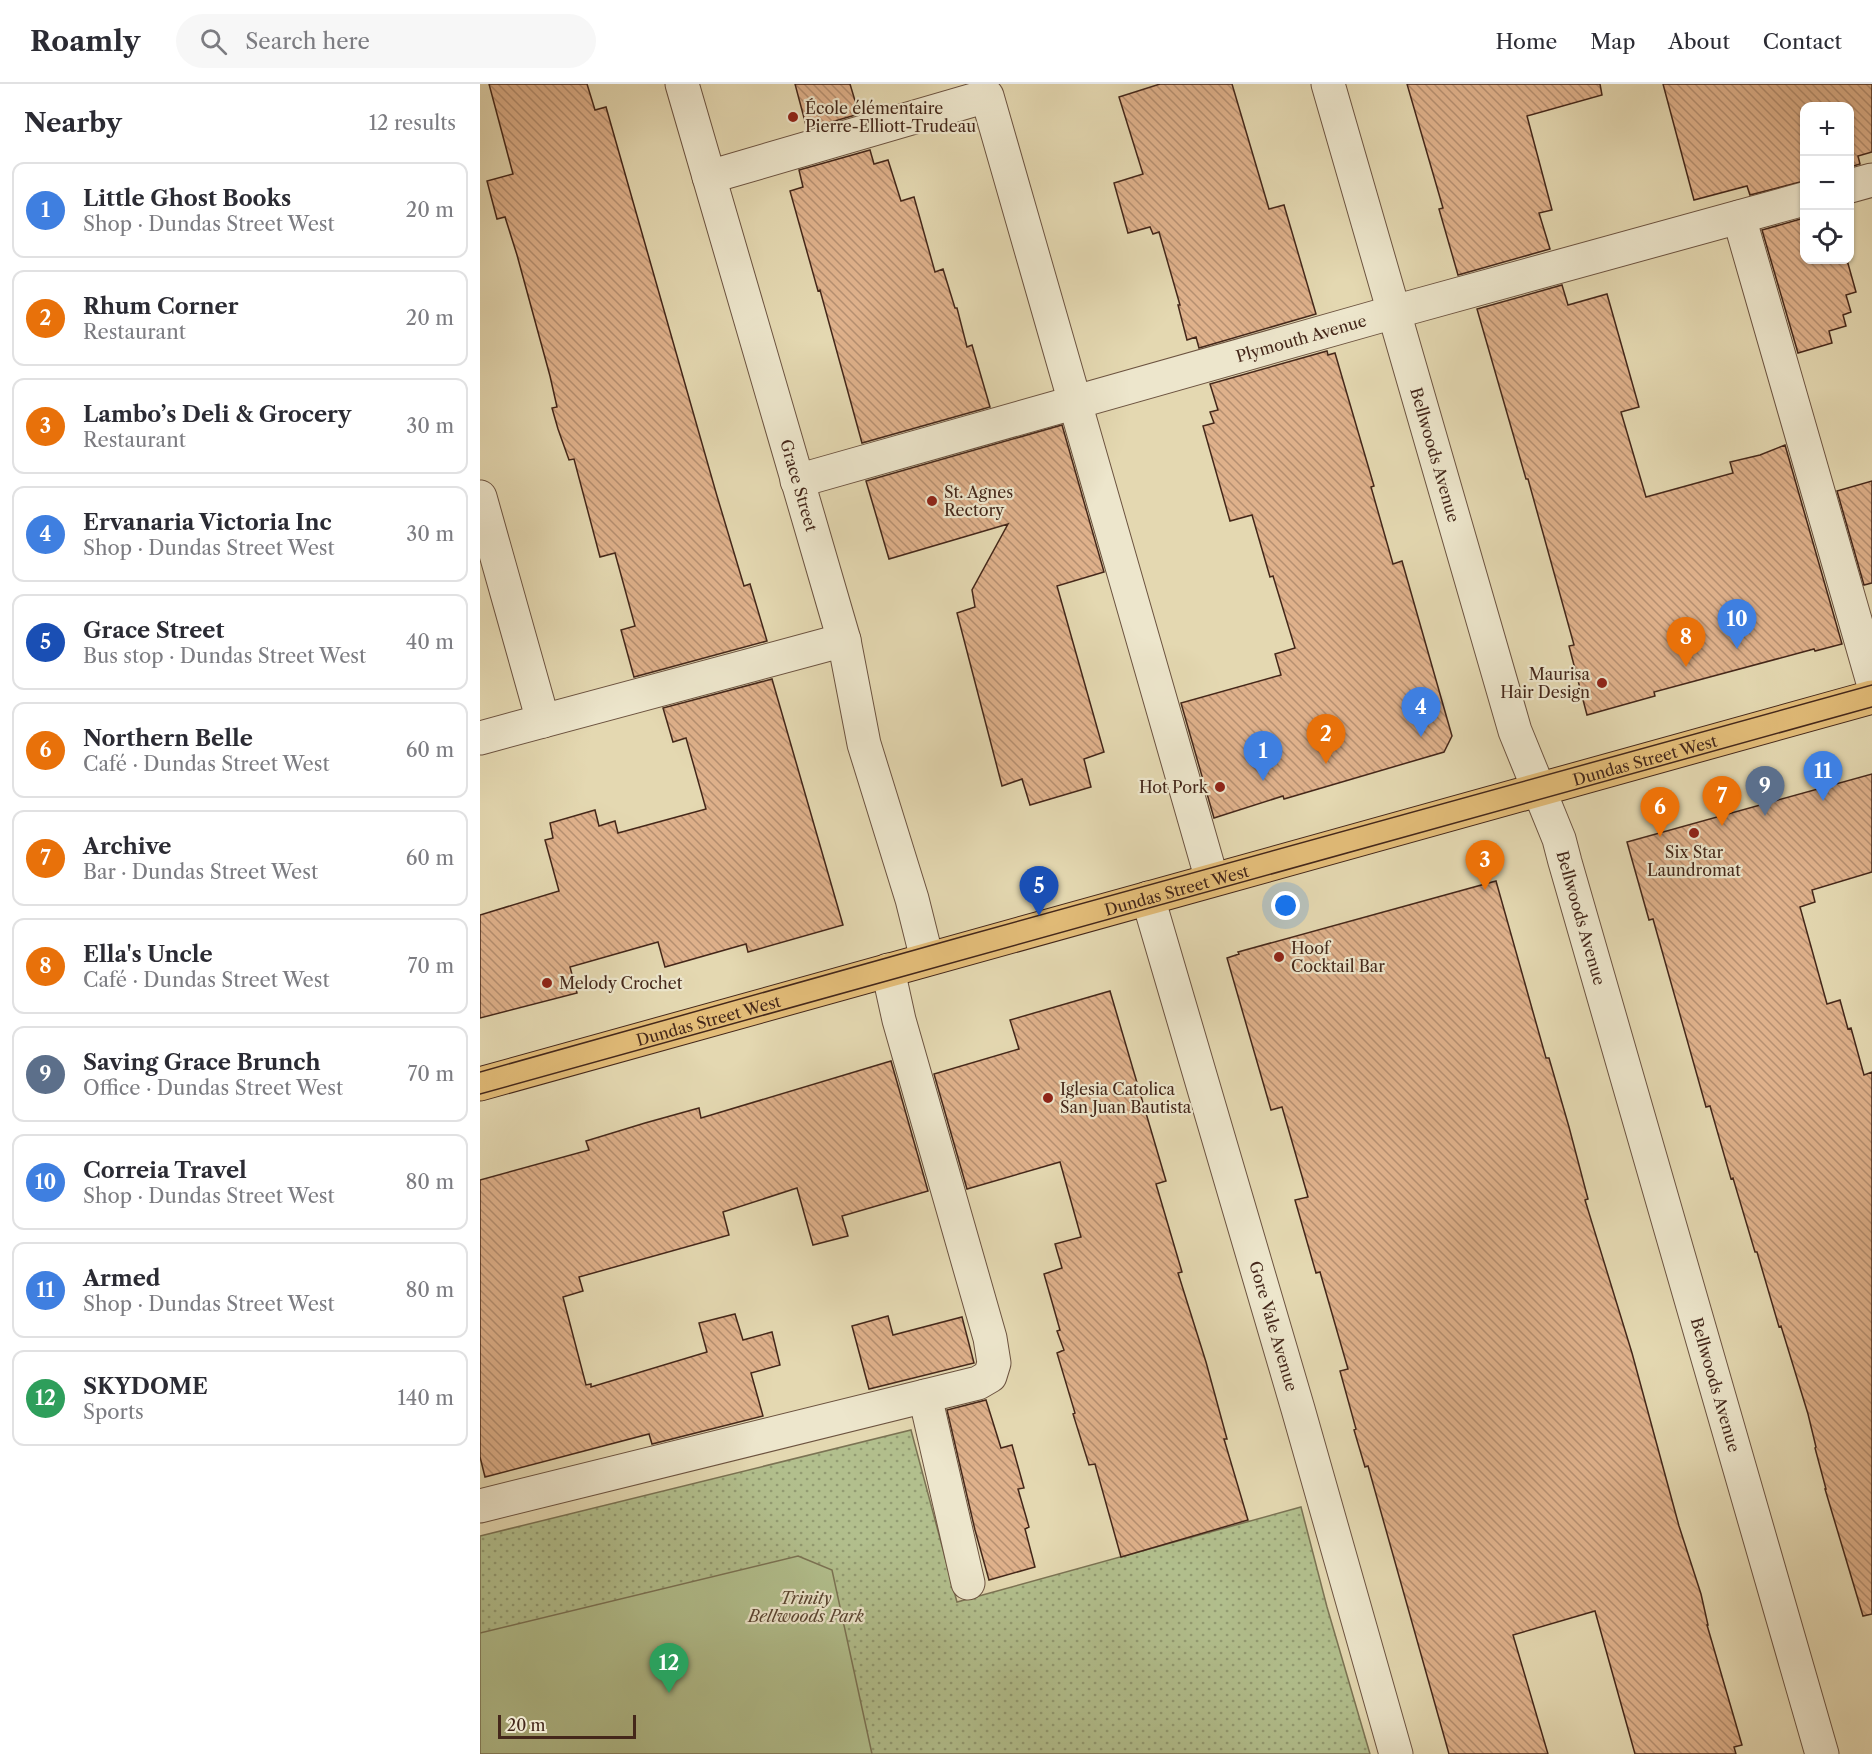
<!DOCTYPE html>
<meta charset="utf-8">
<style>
:root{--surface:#fff;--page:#f7f7f7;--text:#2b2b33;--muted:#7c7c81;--line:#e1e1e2;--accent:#8f2418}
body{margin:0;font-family:"Libre Caslon Text",serif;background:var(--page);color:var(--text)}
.controls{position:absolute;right:18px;top:18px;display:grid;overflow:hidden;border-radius:12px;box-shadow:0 2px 4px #0004}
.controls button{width:54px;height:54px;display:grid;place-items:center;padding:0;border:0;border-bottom:2px solid var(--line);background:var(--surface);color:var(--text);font:30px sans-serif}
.scale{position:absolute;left:18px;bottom:15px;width:138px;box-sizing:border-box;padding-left:6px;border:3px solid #44271a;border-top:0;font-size:16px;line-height:21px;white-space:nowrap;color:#44271a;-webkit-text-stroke:4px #ede6cc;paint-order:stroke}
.you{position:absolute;left:806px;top:822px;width:21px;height:21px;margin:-15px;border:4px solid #fff;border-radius:50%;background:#1a73e8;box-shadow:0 0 0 9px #1a73e833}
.badge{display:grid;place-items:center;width:39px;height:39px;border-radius:50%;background:var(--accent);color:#fff;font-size:20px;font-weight:700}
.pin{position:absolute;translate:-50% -50px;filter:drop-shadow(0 2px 3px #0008)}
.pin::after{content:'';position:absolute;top:32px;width:21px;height:18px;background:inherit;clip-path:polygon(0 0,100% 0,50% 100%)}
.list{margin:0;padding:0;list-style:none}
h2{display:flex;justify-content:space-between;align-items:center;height:78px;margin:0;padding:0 24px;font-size:26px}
h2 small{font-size:20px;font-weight:400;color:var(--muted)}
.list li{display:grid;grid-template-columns:39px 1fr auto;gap:18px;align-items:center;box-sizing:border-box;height:96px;margin:0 12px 12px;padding:0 12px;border:2px solid var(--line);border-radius:12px}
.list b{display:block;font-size:22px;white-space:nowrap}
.list p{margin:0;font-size:20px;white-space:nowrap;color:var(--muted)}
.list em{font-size:20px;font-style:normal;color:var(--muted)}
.icon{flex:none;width:33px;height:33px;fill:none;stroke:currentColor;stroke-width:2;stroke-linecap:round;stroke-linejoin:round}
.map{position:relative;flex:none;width:1392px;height:1670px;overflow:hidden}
header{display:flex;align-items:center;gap:36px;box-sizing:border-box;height:84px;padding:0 30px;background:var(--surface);border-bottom:2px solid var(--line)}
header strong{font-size:28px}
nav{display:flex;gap:33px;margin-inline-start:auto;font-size:21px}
.search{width:420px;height:54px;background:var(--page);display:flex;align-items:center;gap:15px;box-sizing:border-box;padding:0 21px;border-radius:33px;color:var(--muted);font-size:22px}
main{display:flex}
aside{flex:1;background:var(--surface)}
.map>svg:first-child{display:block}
.park{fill:url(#park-dots);stroke:#7b7354;stroke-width:1.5}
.pitch{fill:#b2bf8d;stroke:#7b7354;stroke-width:1.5}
.building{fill:url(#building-back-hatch);stroke:#44271a;stroke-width:1.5}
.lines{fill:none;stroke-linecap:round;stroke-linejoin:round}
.minor-casing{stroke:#6c5340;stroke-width:35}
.major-casing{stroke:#44271a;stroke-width:35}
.minor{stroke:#ede6cc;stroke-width:33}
.major{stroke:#e2bc78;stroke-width:33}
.tram{stroke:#44271a;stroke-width:1.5}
.poi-dot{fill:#8f2418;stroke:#ede6cc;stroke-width:2}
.labels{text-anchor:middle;stroke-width:4.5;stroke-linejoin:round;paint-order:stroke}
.poi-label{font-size:16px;fill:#44271a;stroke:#ede6cc;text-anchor:start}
.street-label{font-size:16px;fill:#44271a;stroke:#ede6cc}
.park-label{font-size:16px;font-style:italic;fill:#5a4531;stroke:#ede6cc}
</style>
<header>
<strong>Roamly</strong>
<div class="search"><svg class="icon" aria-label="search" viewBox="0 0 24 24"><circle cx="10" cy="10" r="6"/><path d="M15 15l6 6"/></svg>Search here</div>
<nav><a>Home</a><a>Map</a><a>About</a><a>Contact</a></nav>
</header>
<main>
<aside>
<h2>Nearby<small>12 results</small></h2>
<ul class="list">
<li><span class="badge" style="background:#3f7fe0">1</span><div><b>Little Ghost Books</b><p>Shop · Dundas Street West</p></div><em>20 m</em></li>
<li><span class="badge" style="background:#e8710a">2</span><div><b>Rhum Corner</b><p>Restaurant</p></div><em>20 m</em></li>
<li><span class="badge" style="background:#e8710a">3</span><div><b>Lambo’s Deli &amp; Grocery</b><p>Restaurant</p></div><em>30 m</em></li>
<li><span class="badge" style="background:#3f7fe0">4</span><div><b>Ervanaria Victoria Inc</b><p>Shop · Dundas Street West</p></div><em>30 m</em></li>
<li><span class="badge" style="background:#1a4fb4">5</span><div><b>Grace Street</b><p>Bus stop · Dundas Street West</p></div><em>40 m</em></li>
<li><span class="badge" style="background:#e8710a">6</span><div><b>Northern Belle</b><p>Café · Dundas Street West</p></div><em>60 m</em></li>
<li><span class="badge" style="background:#e8710a">7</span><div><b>Archive</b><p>Bar · Dundas Street West</p></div><em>60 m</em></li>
<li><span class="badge" style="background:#e8710a">8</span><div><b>Ella's Uncle</b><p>Café · Dundas Street West</p></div><em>70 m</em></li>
<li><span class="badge" style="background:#5c6f8a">9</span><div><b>Saving Grace Brunch</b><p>Office · Dundas Street West</p></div><em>70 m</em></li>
<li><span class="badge" style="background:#3f7fe0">10</span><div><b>Correia Travel</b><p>Shop · Dundas Street West</p></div><em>80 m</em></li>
<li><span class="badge" style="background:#3f7fe0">11</span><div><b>Armed</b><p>Shop · Dundas Street West</p></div><em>80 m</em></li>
<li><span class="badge" style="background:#2e9e5b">12</span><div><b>SKYDOME</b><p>Sports</p></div><em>140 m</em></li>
</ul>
</aside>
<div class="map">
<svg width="1392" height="1670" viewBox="0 0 1392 1670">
<defs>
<pattern id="park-dots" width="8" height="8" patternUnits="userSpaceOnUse" patternTransform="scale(1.5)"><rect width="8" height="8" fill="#b2bf8d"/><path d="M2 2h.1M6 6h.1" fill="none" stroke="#929b72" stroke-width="1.8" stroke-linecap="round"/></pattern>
<pattern id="building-back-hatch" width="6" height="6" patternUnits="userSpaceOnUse" patternTransform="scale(1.5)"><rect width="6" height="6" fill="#dfb18b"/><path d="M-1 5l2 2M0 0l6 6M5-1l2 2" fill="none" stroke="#b69071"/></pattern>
</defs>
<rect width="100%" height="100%" fill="#e4d8b1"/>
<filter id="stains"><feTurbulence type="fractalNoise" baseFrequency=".00333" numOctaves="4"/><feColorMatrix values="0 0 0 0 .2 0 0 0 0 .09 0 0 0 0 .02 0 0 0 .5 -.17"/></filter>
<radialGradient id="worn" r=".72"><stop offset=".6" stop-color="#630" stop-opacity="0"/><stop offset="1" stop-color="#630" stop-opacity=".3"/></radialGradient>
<path class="park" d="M431,1346L477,1518L821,1423L847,1523L890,1670H0V1452Z"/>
<path class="pitch" d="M318,1472L352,1486L392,1670H0V1549Z"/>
<path class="building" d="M9,0H107L115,26L126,23L237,412L264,502L270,500L287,557L154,593L141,546L155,542L135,469L120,473L94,375L89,376L78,345L72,324L77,323L70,292L37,171L25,133L17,135L7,97L33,90Z
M315,0H370L379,30L327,45Z
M680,0H752L789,125L804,121L836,230L719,264L716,253L707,256L698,221H700L679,148L673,150L670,143L648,149L634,99L663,90L639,13Z
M927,0H1120L1122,11L1047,32L1072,126L1059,129L1070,165L978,191L959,125L963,124Z
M1183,0H1392V68L1378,72L1380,80L1370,83V22H1324V97L1270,111L1267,102L1214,116Z
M390,66L394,80L408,76L421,117L434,113L455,188L463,185L475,224H477L487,263L492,261L510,323L382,359L340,206L338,207L310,107L323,103L319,86Z
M1324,134V176H1367L1376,208L1366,211L1371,228L1363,231L1366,242L1349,247L1352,259L1318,269L1282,146Z
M1082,201L1088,221L1127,210L1159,323L1141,328L1166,413L1253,389L1250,378L1280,371L1305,361L1362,560L1335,567L1334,565L1174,608L1175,612L1107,631L1089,562L1094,561L1048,395H1046L997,225Z
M847,267L848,271L855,269L894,402L891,403L913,480L922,477L972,652L964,668L804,715L803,712L734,734L701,619L801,591L795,570L815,564L793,492L790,493L772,431L750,437L723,342L734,339L730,328L738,326L730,300Z
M582,341L624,488L577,502L624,668L604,675L611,703L550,721L542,695L522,702L477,529L495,523L492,506L528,440L409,475L386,397Z
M1392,397V499L1384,501L1357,407Z
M292,595L363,841L268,868L266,860L185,883L178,858L90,883L97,909L0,934V831L79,807L65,756L73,754L70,739L115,726L119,742L135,737L138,749L226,725L206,654L193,658L183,624Z
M1392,690V788L1332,806L1335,818L1320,823L1347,920L1360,916L1368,945L1371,944L1384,991L1392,988V1530L1383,1532L1345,1405H1346L1335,1364L1336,1363L1328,1330L1301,1242L1299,1243L1277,1168H1275L1253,1094L1251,1095L1230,1022L1226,1023L1173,835L1169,836L1147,758Z
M1016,797L1066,974H1069L1089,1043L1108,1115L1105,1116L1152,1269L1199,1442L1221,1510L1228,1541H1227L1262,1661L1254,1663L1256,1670H1155L1115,1527L1033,1551L1068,1670H969L888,1382L885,1383L874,1346L876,1345L860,1287L868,1285L840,1188L836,1189L815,1116L828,1113L802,1023L791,1026L747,874L759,870L758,868Z
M630,907L686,1097L676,1100L702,1188L698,1189L726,1278L747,1355H744L768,1436L641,1473L615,1380L609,1381L593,1330L595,1329L577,1269L584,1266L577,1247L580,1246L564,1190L582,1184L575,1160L601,1153L580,1078L487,1105L454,990L539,965L530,936Z
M411,977L448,1107L362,1132L368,1152L333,1161L317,1104L243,1128L249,1151L99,1193L103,1207L83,1213L106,1301L111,1300V1303L227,1268L219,1239L255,1230L263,1256L292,1248L300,1281L271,1289L283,1332L172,1360L169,1350L5,1393L0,1373V1096L109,1066L106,1057L165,1039L219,1024L221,1034Z
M408,1232L413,1251L482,1233L494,1279L389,1305L372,1242Z
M506,1316L521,1364L532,1361L544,1404L538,1405L549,1443L545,1445L555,1483L509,1496L495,1446L467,1326Z"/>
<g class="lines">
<defs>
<g id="minor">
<path id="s1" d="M202,0L364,556L384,660L432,815L447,875"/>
<path id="s2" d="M848,0L1035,647L1079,755L1085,778L1342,1670"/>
<path d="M229,93L507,12L732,796"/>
<path d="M1370,102L1392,96"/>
<path d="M1259,133L1392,595"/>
<path id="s3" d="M317,397L914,228L1324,115"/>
<path d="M0,413L63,637"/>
<path d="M0,654L364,556"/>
<path id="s4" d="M668,814L818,1325L916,1670"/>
<path d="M445,1312L488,1499"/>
<path d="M0,1422L498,1299L510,1292L514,1279L510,1254L419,936L408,886"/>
</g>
<g id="major">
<path id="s5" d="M0,1000L1392,613"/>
</g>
</defs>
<use href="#minor" class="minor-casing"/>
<use href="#major" class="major-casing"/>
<use href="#minor" class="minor"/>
<use href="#major" class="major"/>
<path class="tram" d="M0,988L481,853L1392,601
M0,1010L1392,623"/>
</g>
<g class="poi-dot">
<circle cx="313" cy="33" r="6"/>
<circle cx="452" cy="417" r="6"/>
<circle cx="1122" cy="599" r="6"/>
<circle cx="740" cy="703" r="6"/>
<circle cx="1214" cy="749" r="6"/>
<circle cx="799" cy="873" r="6"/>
<circle cx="67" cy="899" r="6"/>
<circle cx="568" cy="1014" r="6"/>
</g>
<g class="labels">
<g class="poi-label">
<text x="325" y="30">École élémentaire<tspan x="325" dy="18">Pierre-Elliott-Trudeau</tspan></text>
<text x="464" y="414">St. Agnes<tspan x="464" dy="18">Rectory</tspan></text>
<text x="1110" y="596" text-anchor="end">Maurisa<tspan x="1110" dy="18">Hair Design</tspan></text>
<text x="728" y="709" text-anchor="end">Hot Pork</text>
<text x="1214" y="774" text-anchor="middle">Six Star<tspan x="1214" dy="18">Laundromat</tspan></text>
<text x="811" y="870">Hoof<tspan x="811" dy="18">Cocktail Bar</tspan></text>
<text x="79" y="905">Melody Crochet</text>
<text x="580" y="1011">Iglesia Catolica<tspan x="580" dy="18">San Juan Bautista</tspan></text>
</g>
<g class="street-label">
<text dy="6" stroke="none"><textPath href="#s3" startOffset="524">Plymouth Avenue</textPath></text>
<text dy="6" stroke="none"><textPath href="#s2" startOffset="386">Bellwoods Avenue</textPath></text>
<text dy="6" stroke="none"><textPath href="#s1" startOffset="418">Grace Street</textPath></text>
<text dy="6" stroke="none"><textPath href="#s5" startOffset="1209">Dundas Street West</textPath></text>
<text dy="6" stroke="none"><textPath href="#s5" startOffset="723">Dundas Street West</textPath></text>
<text dy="6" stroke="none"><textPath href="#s2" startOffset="872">Bellwoods Avenue</textPath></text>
<text dy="6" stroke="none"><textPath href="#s5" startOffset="237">Dundas Street West</textPath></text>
<text dy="6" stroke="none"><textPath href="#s4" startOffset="446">Gore Vale Avenue</textPath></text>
<text dy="6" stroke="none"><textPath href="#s2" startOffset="1358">Bellwoods Avenue</textPath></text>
</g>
<g class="park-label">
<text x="326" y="1520">Trinity<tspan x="326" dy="18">Bellwoods Park</tspan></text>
</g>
</g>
<rect width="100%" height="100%" filter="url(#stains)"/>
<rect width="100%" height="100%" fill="url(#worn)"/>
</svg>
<div class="controls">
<button>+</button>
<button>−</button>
<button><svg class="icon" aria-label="locate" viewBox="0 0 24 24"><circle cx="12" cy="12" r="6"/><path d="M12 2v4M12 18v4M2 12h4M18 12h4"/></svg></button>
</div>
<div class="scale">20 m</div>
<div class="you"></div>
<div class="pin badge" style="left:783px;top:697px;background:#3f7fe0">1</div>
<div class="pin badge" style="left:846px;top:680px;background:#e8710a">2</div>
<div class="pin badge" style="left:1005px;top:806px;background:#e8710a">3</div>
<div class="pin badge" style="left:941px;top:653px;background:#3f7fe0">4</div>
<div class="pin badge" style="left:559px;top:832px;background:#1a4fb4">5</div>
<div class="pin badge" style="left:1180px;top:753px;background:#e8710a">6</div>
<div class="pin badge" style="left:1242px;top:742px;background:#e8710a">7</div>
<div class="pin badge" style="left:1206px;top:583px;background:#e8710a">8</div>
<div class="pin badge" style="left:1285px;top:732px;background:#5c6f8a">9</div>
<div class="pin badge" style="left:1257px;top:565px;background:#3f7fe0">10</div>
<div class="pin badge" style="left:1343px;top:717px;background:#3f7fe0">11</div>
<div class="pin badge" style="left:189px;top:1609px;background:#2e9e5b">12</div>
</div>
</main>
